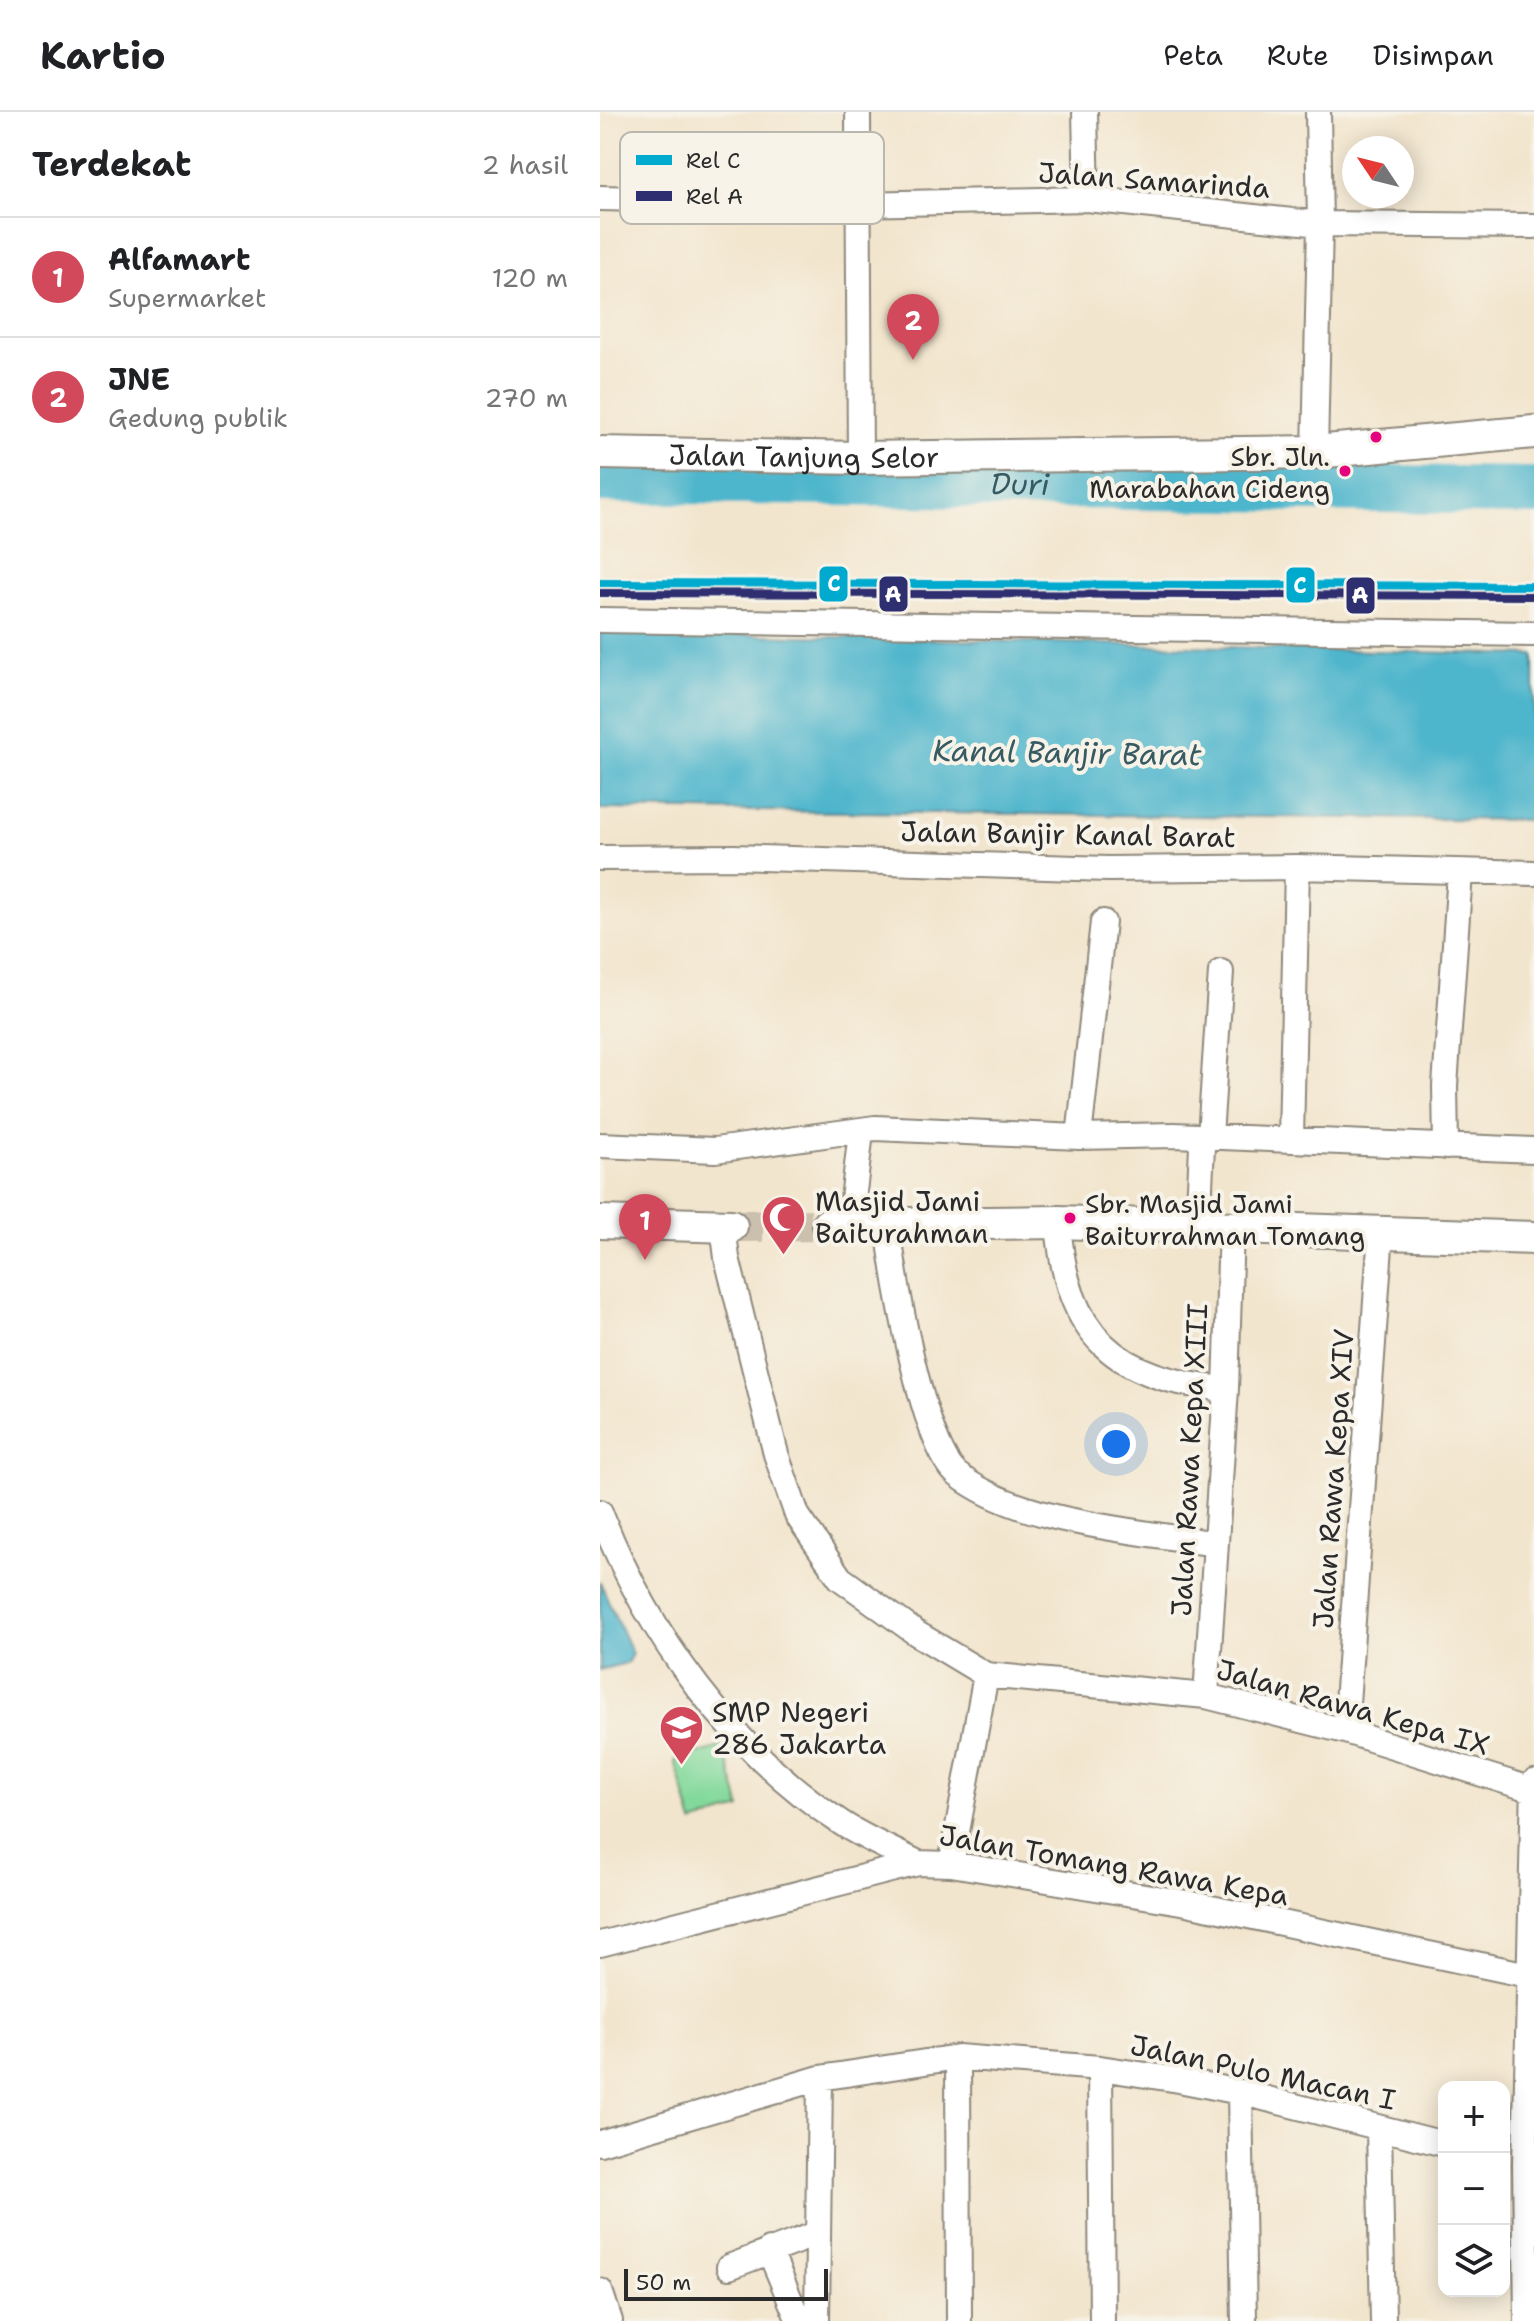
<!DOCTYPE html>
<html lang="id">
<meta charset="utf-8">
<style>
:root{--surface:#fff;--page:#f6f6f6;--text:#202124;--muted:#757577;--line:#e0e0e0;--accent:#d1495b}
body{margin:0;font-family:"Shantell Sans",sans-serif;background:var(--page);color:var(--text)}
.controls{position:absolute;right:24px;bottom:24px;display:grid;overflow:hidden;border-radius:16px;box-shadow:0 4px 20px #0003}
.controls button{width:72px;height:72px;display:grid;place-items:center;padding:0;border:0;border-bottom:2px solid var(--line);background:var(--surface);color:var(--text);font:40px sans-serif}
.compass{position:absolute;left:742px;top:24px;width:72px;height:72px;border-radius:50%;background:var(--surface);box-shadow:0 4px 20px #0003;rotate:305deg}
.scale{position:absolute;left:24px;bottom:20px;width:204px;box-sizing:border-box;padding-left:8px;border:4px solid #2b2b2b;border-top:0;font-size:22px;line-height:28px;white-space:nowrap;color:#2b2b2b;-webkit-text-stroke:6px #f7f3e8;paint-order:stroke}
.you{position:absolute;left:516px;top:1332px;width:28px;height:28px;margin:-20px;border:6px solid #fff;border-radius:50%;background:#1a73e8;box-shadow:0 0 0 12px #1a73e833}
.badge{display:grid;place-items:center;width:52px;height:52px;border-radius:50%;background:var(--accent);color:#fff;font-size:26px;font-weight:700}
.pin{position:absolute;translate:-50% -66px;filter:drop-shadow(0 2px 4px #0008)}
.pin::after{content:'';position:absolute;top:42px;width:28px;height:24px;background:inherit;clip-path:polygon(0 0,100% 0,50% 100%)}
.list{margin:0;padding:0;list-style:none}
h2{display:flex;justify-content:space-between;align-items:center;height:104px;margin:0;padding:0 32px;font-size:34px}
h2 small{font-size:26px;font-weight:400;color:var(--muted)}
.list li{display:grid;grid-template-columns:52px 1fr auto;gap:24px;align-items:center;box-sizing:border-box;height:120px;padding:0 32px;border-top:2px solid var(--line)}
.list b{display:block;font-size:30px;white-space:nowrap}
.list p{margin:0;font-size:26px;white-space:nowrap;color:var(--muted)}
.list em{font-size:26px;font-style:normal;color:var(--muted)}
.icon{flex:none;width:44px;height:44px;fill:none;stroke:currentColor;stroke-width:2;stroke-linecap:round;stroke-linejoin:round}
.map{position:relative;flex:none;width:934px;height:2209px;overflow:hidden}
header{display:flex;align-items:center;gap:48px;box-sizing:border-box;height:112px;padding:0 40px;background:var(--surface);border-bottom:2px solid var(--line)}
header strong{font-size:38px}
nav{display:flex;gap:44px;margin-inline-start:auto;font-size:28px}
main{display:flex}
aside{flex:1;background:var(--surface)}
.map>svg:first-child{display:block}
.green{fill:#83d99c;stroke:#578264;stroke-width:2}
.water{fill:#4db5cc;stroke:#3c707c;stroke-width:2}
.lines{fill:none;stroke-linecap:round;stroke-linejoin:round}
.river{stroke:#4db5cc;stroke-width:48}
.tertiary-tunnel{stroke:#cac0ad;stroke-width:32;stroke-dasharray:32 16;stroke-linecap:butt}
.minor-casing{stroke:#8e887c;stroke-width:28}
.tertiary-casing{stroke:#8e887c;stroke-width:36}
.minor{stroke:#fff;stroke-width:24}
.tertiary{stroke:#fff;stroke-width:32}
.rail-1-casing{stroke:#f7f3e8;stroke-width:14}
.rail-2-casing{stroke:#f7f3e8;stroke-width:14}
.rail-1{stroke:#00a9ce;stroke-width:8}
.rail-2{stroke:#2e2f70;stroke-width:8}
.bus-dot{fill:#e5007d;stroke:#f7f3e8;stroke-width:3}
.labels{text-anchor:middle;stroke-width:8;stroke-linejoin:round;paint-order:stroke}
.bus-label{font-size:26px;fill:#2b2b2b;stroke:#f7f3e8;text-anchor:end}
.street-label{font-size:28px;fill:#2b2b2b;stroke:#f7f3e8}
.poi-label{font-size:28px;fill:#2b2b2b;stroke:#f7f3e8;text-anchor:start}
.water-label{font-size:30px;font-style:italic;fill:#375b63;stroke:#f7f3e8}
.key{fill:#f7f3e8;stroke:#bab7af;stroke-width:2}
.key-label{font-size:22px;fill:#2b2b2b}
.line-badge{stroke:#f7f3e8;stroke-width:3}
.badge-label{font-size:22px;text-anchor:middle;font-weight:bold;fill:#fff}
</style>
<header>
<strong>Kartio</strong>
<nav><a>Peta</a><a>Rute</a><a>Disimpan</a></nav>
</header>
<main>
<aside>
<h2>Terdekat<small>2 hasil</small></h2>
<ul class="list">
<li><span class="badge">1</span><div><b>Alfamart</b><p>Supermarket</p></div><em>120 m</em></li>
<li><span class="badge">2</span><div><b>JNE</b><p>Gedung publik</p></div><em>270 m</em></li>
</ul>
</aside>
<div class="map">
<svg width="934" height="2209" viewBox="0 0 934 2209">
<rect width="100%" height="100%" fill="#f7f3e8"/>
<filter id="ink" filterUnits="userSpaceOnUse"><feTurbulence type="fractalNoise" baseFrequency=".0125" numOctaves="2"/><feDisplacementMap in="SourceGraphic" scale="16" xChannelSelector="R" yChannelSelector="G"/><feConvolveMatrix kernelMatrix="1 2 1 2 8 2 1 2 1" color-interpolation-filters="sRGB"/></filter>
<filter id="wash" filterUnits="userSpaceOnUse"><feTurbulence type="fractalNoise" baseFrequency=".006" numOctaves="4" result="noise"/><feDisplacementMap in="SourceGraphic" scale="32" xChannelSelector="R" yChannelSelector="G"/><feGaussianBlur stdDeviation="1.8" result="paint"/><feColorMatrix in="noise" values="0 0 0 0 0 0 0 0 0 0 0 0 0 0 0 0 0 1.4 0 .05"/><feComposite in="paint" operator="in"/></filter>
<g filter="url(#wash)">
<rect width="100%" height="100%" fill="#f2e5cd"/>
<path class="green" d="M123,1634L141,1696L93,1711L75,1649Z"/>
<path class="water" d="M0,519L934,543V708L0,697Z
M0,1470L32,1542L27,1551L0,1558Z"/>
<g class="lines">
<path class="river" id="s1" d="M0,367L934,379"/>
</g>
</g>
<g filter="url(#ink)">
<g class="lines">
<path class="tertiary-tunnel" d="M131,1114L228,1113"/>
<defs>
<path id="minor" d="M258,0L260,346
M485,0L487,87
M0,86L258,92L487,87L720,112L934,114
M715,340L720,112L718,0
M0,508L934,522
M0,746L133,745L508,757L697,755L934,761
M610,1024L621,860
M479,1025L503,810
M691,1027L697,755
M0,1033L115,1038L275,1016L479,1025L574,1023L934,1038
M846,1035L845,974L860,761
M458,1110C466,1224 514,1267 626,1277
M250,1113L261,1020
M123,1114L127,1146L176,1342L197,1403L240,1466L316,1521L386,1563L606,1584L745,1619L933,1678
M288,1114C294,1163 322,1335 358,1363C421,1412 537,1418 615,1432
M598,1114L602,1035
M0,1400C47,1522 132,1640 243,1712C266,1727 293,1738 318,1751
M606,1584L626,1277L631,1115
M745,1619L781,1120
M351,1752L386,1563
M0,1832L318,1751L351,1752L587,1791L928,1863
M358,1945L359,2209
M500,1956L502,2209
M640,1980L644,2209
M779,2016L783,2209
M0,2031L220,1966L358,1945L500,1956L579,1968L640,1980L844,2032
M169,2138L199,2209
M129,2155L216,2122
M0,2179L10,2209
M217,2209L220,1966
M927,2209L925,2052L934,1670"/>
<g id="tertiary">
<path id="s2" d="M0,341L260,346L715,340L934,320"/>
<path d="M0,1110L131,1114"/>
<path d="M228,1113L458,1110L934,1126"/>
</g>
</defs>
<use href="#minor" class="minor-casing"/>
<use href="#tertiary" class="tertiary-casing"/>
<use href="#minor" class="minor"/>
<use href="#tertiary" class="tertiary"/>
<defs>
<path id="rail-1" d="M0,471L934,474"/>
<path id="rail-2" d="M0,481L934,484"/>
</defs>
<use href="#rail-1" class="rail-1-casing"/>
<use href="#rail-2" class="rail-2-casing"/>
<use href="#rail-1" class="rail-1"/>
<use href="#rail-2" class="rail-2"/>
</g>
</g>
<defs>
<symbol id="mosque-pin" viewBox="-11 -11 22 30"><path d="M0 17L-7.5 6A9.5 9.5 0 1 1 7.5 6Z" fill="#d1495b" stroke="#f7f3e8"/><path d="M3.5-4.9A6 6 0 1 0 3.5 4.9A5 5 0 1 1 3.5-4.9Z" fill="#fff"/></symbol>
<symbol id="school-pin" viewBox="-11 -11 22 30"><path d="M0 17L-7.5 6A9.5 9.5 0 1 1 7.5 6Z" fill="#d1495b" stroke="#f7f3e8"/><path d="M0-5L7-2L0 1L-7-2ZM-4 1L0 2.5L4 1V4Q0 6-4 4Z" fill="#fff"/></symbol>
</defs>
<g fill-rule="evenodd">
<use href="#mosque-pin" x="158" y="1080" width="51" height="69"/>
<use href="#school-pin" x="56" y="1590" width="51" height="69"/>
</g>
<g class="bus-dot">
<circle cx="776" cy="325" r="7"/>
<circle cx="745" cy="359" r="7"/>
<circle cx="470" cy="1106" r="7"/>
</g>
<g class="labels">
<g class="bus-label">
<text x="730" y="354">Sbr. Jln.<tspan x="730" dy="32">Marabahan Cideng</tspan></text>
<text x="485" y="1101" text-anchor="start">Sbr. Masjid Jami<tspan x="485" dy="32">Baiturrahman Tomang</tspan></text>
</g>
<g class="street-label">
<text transform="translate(554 68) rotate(4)" y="10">Jalan Samarinda</text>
<text dy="10" stroke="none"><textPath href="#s2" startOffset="204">Jalan Tanjung Selor</textPath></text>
<text transform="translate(468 722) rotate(1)" y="10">Jalan Banjir Kanal Barat</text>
<text transform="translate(589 1348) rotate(-87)" y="10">Jalan Rawa Kepa XIII</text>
<text transform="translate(733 1367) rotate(-86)" y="10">Jalan Rawa Kepa XIV</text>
<text transform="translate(753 1595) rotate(16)" y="10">Jalan Rawa Kepa IX</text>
<text transform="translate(514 1753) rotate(10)" y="10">Jalan Tomang Rawa Kepa</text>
<text transform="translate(663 1960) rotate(12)" y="10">Jalan Pulo Macan I</text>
</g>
<g class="poi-label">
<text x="215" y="1099">Masjid Jami<tspan x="215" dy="32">Baiturahman</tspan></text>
<text x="112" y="1610">SMP Negeri<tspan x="112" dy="32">286 Jakarta</tspan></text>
</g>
<g class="water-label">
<text dy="10" stroke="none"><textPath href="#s1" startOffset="420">Duri</textPath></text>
<text transform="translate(467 641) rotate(1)" y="10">Kanal Banjir Barat</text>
</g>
</g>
<rect x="20" y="20" width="264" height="92" rx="12" class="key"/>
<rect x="36" y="43" width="36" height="10" fill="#00a9ce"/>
<rect x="36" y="79" width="36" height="10" fill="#2e2f70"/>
<g class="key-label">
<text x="86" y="56">Rel C</text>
<text x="86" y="92">Rel A</text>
</g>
<g class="line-badge">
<rect x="218" y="453" width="31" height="38" rx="8" fill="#00a9ce"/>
<rect x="685" y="454" width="31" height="38" rx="8" fill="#00a9ce"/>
<rect x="278" y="463" width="31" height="38" rx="8" fill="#2e2f70"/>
<rect x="745" y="464" width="31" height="39" rx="8" fill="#2e2f70"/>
</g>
<g class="badge-label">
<text x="234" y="479">C</text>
<text x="700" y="481">C</text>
<text x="293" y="490">A</text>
<text x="760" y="491">A</text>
</g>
</svg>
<div class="controls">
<button>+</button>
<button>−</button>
<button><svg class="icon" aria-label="layers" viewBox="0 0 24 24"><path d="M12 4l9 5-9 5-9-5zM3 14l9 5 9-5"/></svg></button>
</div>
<svg class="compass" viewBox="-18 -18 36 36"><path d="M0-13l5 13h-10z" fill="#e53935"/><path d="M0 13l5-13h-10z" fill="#757577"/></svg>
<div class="scale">50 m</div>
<div class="you"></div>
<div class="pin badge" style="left:45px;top:1148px">1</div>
<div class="pin badge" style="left:313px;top:248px">2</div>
</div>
</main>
